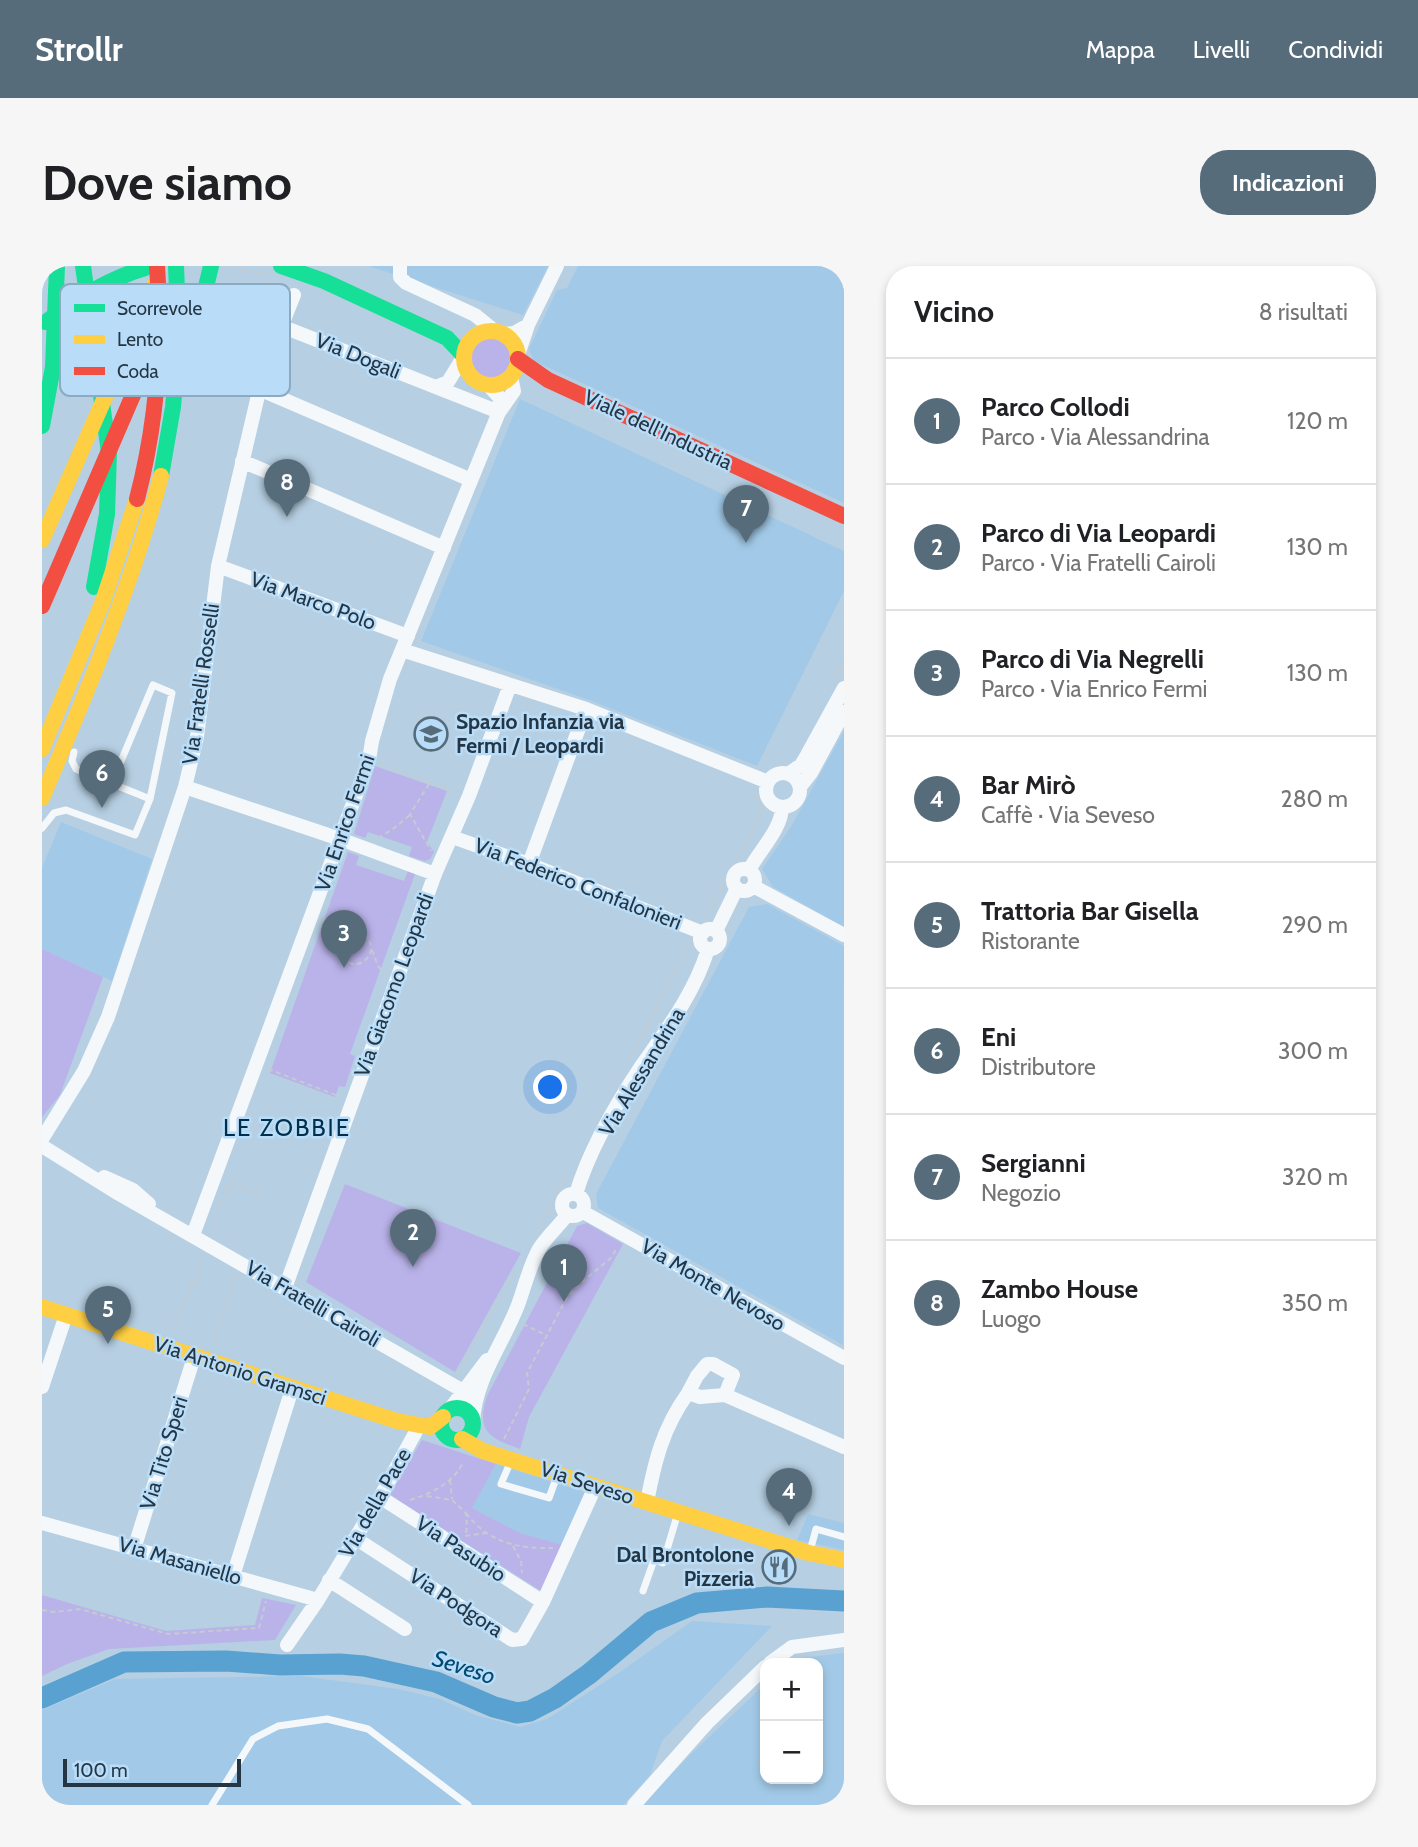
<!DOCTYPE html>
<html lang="it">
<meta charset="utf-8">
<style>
:root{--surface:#fff;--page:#f6f6f6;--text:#202124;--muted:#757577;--line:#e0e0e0;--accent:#576c7b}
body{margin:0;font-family:Cabin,sans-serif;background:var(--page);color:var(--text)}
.controls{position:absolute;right:21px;bottom:21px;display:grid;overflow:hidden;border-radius:14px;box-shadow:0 4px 10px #0003}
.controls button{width:63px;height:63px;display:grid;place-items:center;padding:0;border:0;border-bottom:2px solid var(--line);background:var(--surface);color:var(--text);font:35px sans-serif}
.scale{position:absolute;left:21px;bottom:18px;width:178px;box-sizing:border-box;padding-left:7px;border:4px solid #243644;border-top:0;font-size:19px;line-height:24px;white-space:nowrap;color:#243644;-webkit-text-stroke:5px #b9ddf9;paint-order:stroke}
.you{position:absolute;left:509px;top:822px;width:24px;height:24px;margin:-18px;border:5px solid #fff;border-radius:50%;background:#1a73e8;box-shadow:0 0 0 10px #1a73e833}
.badge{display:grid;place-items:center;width:46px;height:46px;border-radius:50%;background:var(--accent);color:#fff;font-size:23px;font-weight:700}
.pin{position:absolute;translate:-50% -58px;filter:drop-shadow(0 2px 4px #0008)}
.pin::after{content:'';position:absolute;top:37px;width:24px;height:21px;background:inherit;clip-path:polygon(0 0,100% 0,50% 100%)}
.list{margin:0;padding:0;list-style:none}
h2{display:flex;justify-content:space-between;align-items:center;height:91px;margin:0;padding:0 28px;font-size:30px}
h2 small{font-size:23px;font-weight:400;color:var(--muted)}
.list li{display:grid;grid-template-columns:46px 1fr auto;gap:21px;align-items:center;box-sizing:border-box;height:126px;padding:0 28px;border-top:2px solid var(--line)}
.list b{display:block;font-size:26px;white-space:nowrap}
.list p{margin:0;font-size:23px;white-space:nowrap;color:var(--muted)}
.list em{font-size:23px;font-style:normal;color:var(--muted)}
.map{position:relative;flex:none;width:802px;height:1539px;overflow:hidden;border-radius:28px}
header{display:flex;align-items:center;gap:42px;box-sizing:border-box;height:98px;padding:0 35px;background:var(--accent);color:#fff}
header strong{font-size:33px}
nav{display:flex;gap:38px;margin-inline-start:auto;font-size:24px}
.intro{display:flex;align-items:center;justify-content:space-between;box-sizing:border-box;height:168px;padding:0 42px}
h1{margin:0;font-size:49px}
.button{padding:18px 32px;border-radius:28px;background:var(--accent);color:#fff;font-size:24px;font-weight:700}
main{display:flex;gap:42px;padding:0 42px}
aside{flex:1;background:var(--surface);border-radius:28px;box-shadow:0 4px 10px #0003}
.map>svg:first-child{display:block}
.built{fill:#a2cae8}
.green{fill:#bab3ea}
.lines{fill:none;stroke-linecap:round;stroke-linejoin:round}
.river{stroke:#58a1d1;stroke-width:21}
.path{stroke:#c4cbd1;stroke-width:2;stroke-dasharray:5 3.5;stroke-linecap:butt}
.lane{stroke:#f4f8fb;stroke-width:7}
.street{stroke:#f4f8fb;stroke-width:14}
.fast{stroke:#16e098;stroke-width:16}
.slow{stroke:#ffcf43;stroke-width:16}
.jam{stroke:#f24e42;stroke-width:16}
.labels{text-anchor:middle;stroke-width:5;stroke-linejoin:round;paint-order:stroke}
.street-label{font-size:21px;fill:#243644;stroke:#b9ddf9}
.poi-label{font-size:21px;font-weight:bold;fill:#243644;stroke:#b9ddf9;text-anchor:start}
.water-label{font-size:23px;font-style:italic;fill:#004971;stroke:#b9ddf9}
.quarter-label{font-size:24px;letter-spacing:2px;fill:#02304c;stroke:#b9ddf9}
.key{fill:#b9ddf9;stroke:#8cabc3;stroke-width:2}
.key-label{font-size:19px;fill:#243644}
</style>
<header>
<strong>Strollr</strong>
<nav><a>Mappa</a><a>Livelli</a><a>Condividi</a></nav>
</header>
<div class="intro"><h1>Dove siamo</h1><a class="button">Indicazioni</a></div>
<main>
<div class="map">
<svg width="802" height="1539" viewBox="0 0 802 1539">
<rect width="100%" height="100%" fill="#b6cfe2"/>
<path class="built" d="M326,0H506L481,49Z
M536,0H802V237L492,95L487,83L515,24L525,22Z
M478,133L802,285V325L715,500L550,435L379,375Z
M802,465V661L731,621L720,603L750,559Z
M19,556L110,593L70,715L0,683V602Z
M725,638L802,680L801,1079L556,942L554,928L707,641Z
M454,1198L543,1226L521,1279L478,1267L429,1242Z
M766,1248L802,1257V1284L755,1274Z
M650,1355L730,1360L620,1475L608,1509L581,1539H0V1444L73,1413L259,1410L356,1423L398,1433L433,1449L478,1461L505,1453L578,1406Z
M802,1387V1539H600L648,1489L723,1418V1513H776V1397H745L750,1393Z"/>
<path class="green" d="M427 91a21 21 0 1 1 42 0a21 21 0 1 1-42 0Z
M333,500L405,525L385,576L392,586L388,593L383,595L367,590L370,581L326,566L323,572L312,568Z
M306,586L317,590L314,599L362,615L366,605L373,608L308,788L313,790L303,821L297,820L293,831L228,807Z
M0,683L61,711L18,829L0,851Z
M303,918L479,987L413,1106L264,1016Z
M545,957L581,978L487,1151L478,1183C446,1171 434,1165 445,1130L535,960Z
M380,1174L454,1198L430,1242L478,1267L521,1279L499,1325L348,1229Z
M0,1329L124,1365L213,1359L220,1332L254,1339L233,1374L67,1383L25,1398L0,1410Z"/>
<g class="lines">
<path class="river" d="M0,1432L82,1396L184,1395L238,1399L298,1398L322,1400L394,1416L452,1441L475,1447L488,1445L513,1432L547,1408L609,1356L655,1337L725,1331L802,1335"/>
<path class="path" d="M189,3L225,8
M793,413L802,395
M338,498L415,526
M387,518L368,548L389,585
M336,572L351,563L368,549
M282,652L298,672
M662,654L720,544L712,525
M297 682a16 16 0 1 1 32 0a16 16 0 1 1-32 0Z
M330,684L336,700L342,707
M588,791L649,676
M226,803L299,831
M168,958L171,959L187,916L219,929
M499,958L526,907
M481,1058L504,1069
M131,1064L161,992
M172,1078L196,1010
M416,1108L472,1006
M462,1173L487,1123L485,1107L524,1033L533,1022L570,991L575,981
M408,1214L410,1233
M385,1230L410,1234L424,1247L425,1262L423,1270L444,1267
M368,1234C388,1228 412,1217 421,1196
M424,1247C446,1276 475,1283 511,1282
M471,1280L479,1295L480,1307
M0,1344L12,1346L38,1343L126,1368L217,1362L224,1335"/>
<path class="lane" d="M53,512L77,500L111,419L130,427L108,533
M0,562L12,547L24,544L93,569L108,533L34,503L30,495L32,486
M468,1197L459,1218L507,1232L515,1210
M768,1285L774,1263L802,1271
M601,1325L612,1294L621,1297L635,1250
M170,1539L211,1473L236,1460L285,1453L326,1463L426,1539"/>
<path class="street" d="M358,0V11L364,17L433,49L454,66
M239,60L457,146
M462,68L472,67L486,59
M476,89L486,59L515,0
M394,121L406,116L422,90
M217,123L429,214
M458,145L472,125L469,111
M200,195L402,282
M176,300L366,370
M360,384L544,443L726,516
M724 524a17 17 0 1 1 34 0a17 17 0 1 1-34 0Z
M746,508L759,499L765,489L802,422
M143,521L298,573L393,608
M758,521L769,507L802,446
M410,571L487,598L661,667
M487,598L544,443
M691 614a11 11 0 1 1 22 0a11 11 0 1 1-22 0Z
M707,604C717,585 739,564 740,542
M711,620L802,669
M658 673a10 10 0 1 1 20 0a10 10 0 1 1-20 0Z
M674,665L695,622
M0,873L42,805L66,751L143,521L155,471L176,300L222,104L252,29
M0,880L77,928L416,1122L426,1127L432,1137
M62,911L91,924L107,938
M520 939a11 11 0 1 1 22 0a11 11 0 1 1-22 0Z
M534,928C547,884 574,838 600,799C625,763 653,726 666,683
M541,946L802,1092
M151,969L327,494L330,475L348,413L457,146L458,132L446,119
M243,1022L393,608L427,530L468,419
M0,1121L24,1049
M646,1127L655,1110L665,1098H671L691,1109L683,1129
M408,1143L445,1094
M431,1156C433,1113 461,1078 476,1039C483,1020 487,1001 497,983C505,970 516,961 525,949
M338,1231L501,1336
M605,1236C613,1194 621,1162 646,1127L658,1131L683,1129L802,1181
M0,1257L276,1334
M313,1272L470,1374L480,1373L501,1336L553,1221
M92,1283L152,1091
M191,1310L250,1123
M287,1314L363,1363
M245,1379L276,1334L338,1231L377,1160
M728,1397L750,1381L802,1374
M592,1539L665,1457L723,1401"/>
<path class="fast" d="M41,0L67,187L65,248L52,321
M239,0L282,15L405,72L422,90
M4,56C35,32 66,13 103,2
M148,87L169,0
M0,160L11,101L15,0
M119,210L131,141L137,72L134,0
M399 1158a16 16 0 1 1 32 0a16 16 0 1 1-32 0Z"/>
<path class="slow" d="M422 92a27 27 0 1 1 54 0a27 27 0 1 1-54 0Z
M0,274L113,18
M0,483L61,335L95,233
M0,532C45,426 89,322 119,210
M0,1041L355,1155L388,1161L401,1151
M420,1173L441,1185L767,1287L802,1294"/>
<path class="jam" d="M476,93L506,114L802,250
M95,233C115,156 121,79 115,0
M0,340L110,85"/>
</g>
<defs>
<symbol id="school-ring" viewBox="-11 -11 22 22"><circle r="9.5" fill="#b9ddf9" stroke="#576c7b" stroke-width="1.5"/><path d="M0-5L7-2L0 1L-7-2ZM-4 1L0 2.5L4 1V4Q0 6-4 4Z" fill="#576c7b"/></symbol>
<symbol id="restaurant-ring" viewBox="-11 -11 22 22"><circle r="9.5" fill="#b9ddf9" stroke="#576c7b" stroke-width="1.5"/><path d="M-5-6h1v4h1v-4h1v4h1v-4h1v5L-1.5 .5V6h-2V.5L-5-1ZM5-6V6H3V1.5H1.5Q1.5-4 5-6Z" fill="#576c7b"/></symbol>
</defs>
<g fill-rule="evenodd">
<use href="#school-ring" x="370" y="449" width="38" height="38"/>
<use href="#restaurant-ring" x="718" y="1282" width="38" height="38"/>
</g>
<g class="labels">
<g class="street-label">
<text transform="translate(316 90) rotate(22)" y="7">Via Dogali</text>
<text transform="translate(616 164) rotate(25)" y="7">Viale dell'Industria</text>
<text transform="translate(271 335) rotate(20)" y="7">Via Marco Polo</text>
<text transform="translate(159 418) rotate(-82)" y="7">Via Fratelli Rosselli</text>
<text transform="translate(303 557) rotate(-71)" y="7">Via Enrico Fermi</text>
<text transform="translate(536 618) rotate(21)" y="7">Via Federico Confalonieri</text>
<text transform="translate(352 719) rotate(-70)" y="7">Via Giacomo Leopardi</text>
<text transform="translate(600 806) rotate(-59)" y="7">Via Alessandrina</text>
<text transform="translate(671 1019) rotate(30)" y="7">Via Monte Nevoso</text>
<text transform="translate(271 1038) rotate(30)" y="7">Via Fratelli Cairoli</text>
<text transform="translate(198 1105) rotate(18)" y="7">Via Antonio Gramsci</text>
<text transform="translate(122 1187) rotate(-73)" y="7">Via Tito Speri</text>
<text transform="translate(545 1217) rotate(18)" y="7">Via Seveso</text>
<text transform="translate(333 1237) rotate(-60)" y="7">Via della Pace</text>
<text transform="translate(419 1283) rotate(33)" y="7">Via Pasubio</text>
<text transform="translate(138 1295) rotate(16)" y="7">Via Masaniello</text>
<text transform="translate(414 1337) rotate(33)" y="7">Via Podgora</text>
</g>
<g class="poi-label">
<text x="414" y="463">Spazio Infanzia via<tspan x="414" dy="24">Fermi / Leopardi</tspan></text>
<text x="712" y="1296" text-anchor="end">Dal Brontolone<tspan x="712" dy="24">Pizzeria</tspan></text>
</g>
<g class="water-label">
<text transform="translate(422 1401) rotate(18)" y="8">Seveso</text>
</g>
<g class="quarter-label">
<text x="245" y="870">LE ZOBBIE</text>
</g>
</g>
<rect x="18" y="18" width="230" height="112" rx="10" class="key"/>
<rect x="32" y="38" width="31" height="8" fill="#16e098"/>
<rect x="32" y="69" width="31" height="9" fill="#ffcf43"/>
<rect x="32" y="101" width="31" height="8" fill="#f24e42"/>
<g class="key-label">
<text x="75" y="49">Scorrevole</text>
<text x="75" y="80">Lento</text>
<text x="75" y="112">Coda</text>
</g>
</svg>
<div class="controls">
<button>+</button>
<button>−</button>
</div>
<div class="scale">100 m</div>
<div class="you"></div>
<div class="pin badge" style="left:522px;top:1036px">1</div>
<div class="pin badge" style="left:371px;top:1001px">2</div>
<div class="pin badge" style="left:302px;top:702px">3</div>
<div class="pin badge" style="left:747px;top:1260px">4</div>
<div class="pin badge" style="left:66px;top:1078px">5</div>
<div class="pin badge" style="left:60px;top:542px">6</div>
<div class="pin badge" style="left:704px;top:277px">7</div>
<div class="pin badge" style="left:245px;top:251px">8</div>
</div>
<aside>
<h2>Vicino<small>8 risultati</small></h2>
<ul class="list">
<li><span class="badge">1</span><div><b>Parco Collodi</b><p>Parco · Via Alessandrina</p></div><em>120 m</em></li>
<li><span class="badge">2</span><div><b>Parco di Via Leopardi</b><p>Parco · Via Fratelli Cairoli</p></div><em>130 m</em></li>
<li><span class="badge">3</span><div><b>Parco di Via Negrelli</b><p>Parco · Via Enrico Fermi</p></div><em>130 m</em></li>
<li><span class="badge">4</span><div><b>Bar Mirò</b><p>Caffè · Via Seveso</p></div><em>280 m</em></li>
<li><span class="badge">5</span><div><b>Trattoria Bar Gisella</b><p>Ristorante</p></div><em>290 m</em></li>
<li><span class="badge">6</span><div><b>Eni</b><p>Distributore</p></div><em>300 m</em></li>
<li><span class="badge">7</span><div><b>Sergianni</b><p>Negozio</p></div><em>320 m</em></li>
<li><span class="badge">8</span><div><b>Zambo House</b><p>Luogo</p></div><em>350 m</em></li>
</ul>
</aside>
</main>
